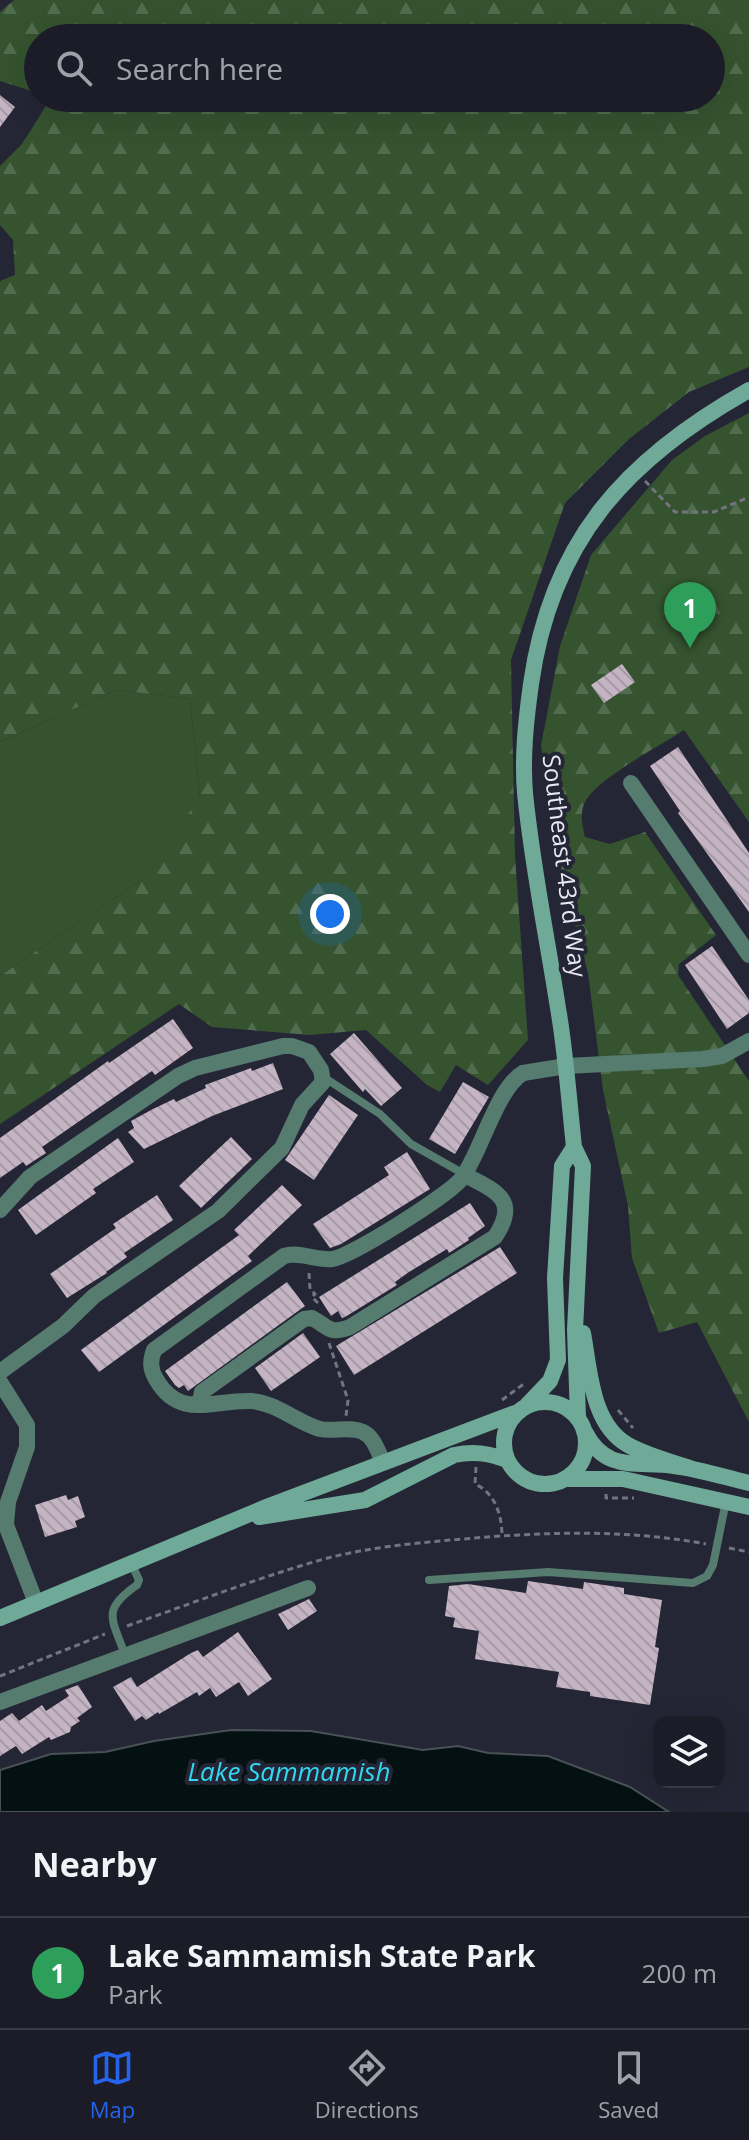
<!DOCTYPE html>
<style>
:root{--surface:#1c1c28;--page:#252530;--text:#f1f3f6;--muted:#a0a1a8;--line:#3a3a45;--accent:#2563eb}
body{margin:0;font-family:"Open Sans",sans-serif;background:var(--page);color:var(--text)}
.controls{position:absolute;right:24px;bottom:24px;display:grid;overflow:hidden;border-radius:16px;box-shadow:0 8px 32px #0002}
.controls button{width:72px;height:72px;display:grid;place-items:center;padding:0;border:0;border-bottom:2px solid var(--line);background:var(--surface);color:var(--text);font:40px sans-serif}
.you{position:absolute;left:330px;top:914px;width:28px;height:28px;margin:-20px;border:6px solid #fff;border-radius:50%;background:#1a73e8;box-shadow:0 0 0 12px #1a73e833}
.badge{display:grid;place-items:center;width:52px;height:52px;border-radius:50%;background:var(--accent);color:#fff;font-size:26px;font-weight:700}
.pin{position:absolute;translate:-50% -66px;filter:drop-shadow(0 2px 4px #0008)}
.pin::after{content:'';position:absolute;top:42px;width:28px;height:24px;background:inherit;clip-path:polygon(0 0,100% 0,50% 100%)}
.list{margin:0;padding:0;list-style:none}
h2{display:flex;justify-content:space-between;align-items:center;height:104px;margin:0;padding:0 32px;font-size:34px}
h2 small{font-size:26px;font-weight:400;color:var(--muted)}
.list li{display:grid;grid-template-columns:52px 1fr auto;gap:24px;align-items:center;box-sizing:border-box;height:112px;padding:0 32px;border-top:2px solid var(--line)}
.list b{display:block;font-size:30px;white-space:nowrap}
.list p{margin:0;font-size:26px;white-space:nowrap;color:var(--muted)}
.list em{font-size:26px;font-style:normal;color:var(--muted)}
.icon{flex:none;width:44px;height:44px;fill:none;stroke:currentColor;stroke-width:2;stroke-linecap:round;stroke-linejoin:round}
.map{position:relative;flex:none;width:749px;height:1812px;overflow:hidden}
.search{position:absolute;background:var(--surface);box-shadow:0 8px 32px #0002;left:24px;right:24px;top:24px;height:88px;display:flex;align-items:center;gap:20px;box-sizing:border-box;padding:0 28px;border-radius:44px;color:var(--muted);font-size:30px}
.sheet{height:216px;background:var(--surface)}
nav{display:flex;justify-content:space-around;align-items:center;box-sizing:border-box;height:112px;border-top:2px solid var(--line);background:var(--surface);font-size:22px;color:var(--muted)}
nav a{display:grid;justify-items:center;gap:4px}
nav .on{color:var(--accent)}
.map>svg:first-child{display:block}
.green{fill:#35532f}
.forest{fill:url(#forest-firs)}
.water{fill:#041113;stroke:#485256;stroke-width:2}
.building{fill:url(#building-back-hatch)}
.lines{fill:none;stroke-linecap:round;stroke-linejoin:round}
.path{stroke:#737481;stroke-width:3;stroke-dasharray:6 4;stroke-linecap:butt}
.lane{stroke:#567b6f;stroke-width:8}
.street{stroke:#567b6f;stroke-width:16}
.secondary{stroke:#6eaa97;stroke-width:16}
.labels{text-anchor:middle;stroke-width:8;stroke-linejoin:round;paint-order:stroke}
.street-label{font-size:24px;fill:#e8e9f3;stroke:#252635}
.water-label{font-size:26px;font-style:italic;fill:#31d7f1;stroke:#252635}
</style>
<div class="map">
<svg width="749" height="1812" viewBox="0 0 749 1812">
<defs>
<pattern id="forest-firs" width="22" height="20" patternUnits="userSpaceOnUse" patternTransform="scale(2)"><rect width="22" height="20" fill="#35532f"/><path d="M5 1l3.5 6h-7zM16 11l3.5 6h-7z" fill="#526c4e"/></pattern>
<pattern id="building-back-hatch" width="6" height="6" patternUnits="userSpaceOnUse" patternTransform="scale(2)"><rect width="6" height="6" fill="#c5b5c4"/><path d="M-1 5l2 2M0 0l6 6M5-1l2 2" fill="none" stroke="#a599a5"/></pattern>
</defs>
<rect width="100%" height="100%" fill="#252635"/>
<path class="green" d="M116,690L190,699L200,797L148,875L0,976V742Z"/>
<path class="forest" d="M14,0H749V367L689,392L629,439L565,503L511,660L515,856L528,1040L488,1085L456,1065L440,1092L427,1085L366,1030L310,1035L212,1027L179,1004L0,1124V976L148,875L200,796L190,699L116,690L0,742V281L15,275L13,240L0,225V166L22,144L51,98H711V38H38V93L0,81V12Z
M749,413V822L684,730C660,746 600,777 586,800C579,813 582,824 585,837L610,844L645,832L716,935L679,964L678,975L749,1081V1422L697,1322L659,1333L632,1258L628,1206L603,1090L588,973L561,873L541,746L560,646L591,555L672,460L705,436Z"/>
<path class="water" d="M231,1730L311,1731L423,1750L458,1746L488,1753L548,1756L630,1787L669,1812H0V1770L51,1754L105,1752L154,1741Z"/>
<path class="building" d="M0,95L15,107L0,127Z
M622,664L635,682L604,703L591,685Z
M678,747L749,853V912L678,813L680,811L650,766Z
M712,946L749,1000V1013L727,1029L685,965Z
M173,1019L193,1048L155,1075L152,1071L42,1147L46,1153L26,1166L23,1162L0,1178V1138L108,1061L109,1063Z
M354,1033L402,1088L381,1106L365,1089L363,1092L330,1054Z
M273,1063L283,1089L212,1116L144,1149L128,1132L134,1128L131,1121L153,1109L174,1099L176,1102L206,1088L205,1085L251,1068L252,1071Z
M463,1082L489,1097L455,1154L429,1139Z
M329,1095L358,1115L314,1180L285,1160Z
M231,1137L252,1159L201,1208L179,1186Z
M118,1138L134,1162L93,1189L96,1193L36,1235L18,1210Z
M407,1152L430,1189L341,1244L330,1248L313,1224L389,1175L384,1167Z
M282,1185L302,1205L248,1256L252,1261L99,1372L81,1350L239,1235L234,1230Z
M157,1195L173,1220L124,1253L127,1257L106,1272L107,1273L67,1298L50,1274L116,1228L113,1224Z
M470,1203L485,1226L468,1238L469,1240L449,1253L447,1249L409,1272L395,1282L397,1285L345,1317L342,1318L338,1311L331,1316L319,1297Z
M500,1247L517,1273L354,1375L336,1346Z
M287,1282L305,1306L188,1391L184,1385L179,1388L175,1385L165,1371Z
M303,1333L320,1357L271,1391L255,1368Z
M66,1495L68,1500L78,1496L85,1517L75,1521L77,1527L45,1537L35,1505Z
M528,1581L583,1589L584,1582L624,1588V1594L662,1600L655,1647L659,1648L650,1705L590,1696V1692L556,1687L559,1672L475,1659L479,1631L453,1627L455,1618L445,1616L449,1586L468,1584L526,1593Z
M309,1599L317,1611L288,1630L278,1614Z
M238,1632L272,1679L248,1696L239,1682L216,1697L210,1688L199,1696L197,1692L159,1714L158,1712L146,1720L142,1716L135,1721L113,1687L131,1677L137,1687L191,1653L198,1650L203,1657Z
M78,1685L92,1707L77,1718L80,1721L71,1727L70,1732L51,1740L49,1737L22,1754L16,1746L0,1756V1721L12,1713L19,1721L42,1705L46,1711L69,1696L65,1690Z"/>
<g class="lines">
<path class="path" d="M645,481L675,512H714L749,497
M309,1273L310,1289L315,1294L312,1297L318,1303
M329,1343L348,1400L346,1416
M502,1400L525,1383
M618,1410L633,1428
M476,1467L475,1484C495,1493 502,1515 502,1536
M606,1494V1498H634
M729,1548L749,1552
M127,1626C193,1603 257,1578 324,1559C369,1547 416,1543 463,1539C543,1532 626,1529 706,1544
M0,1676L105,1634"/>
<path class="lane" d="M325,1078L380,1114L411,1144L464,1174
M429,1580L548,1572L693,1583L707,1576L713,1565L726,1501
M125,1655C112,1618 101,1610 137,1585L139,1580L132,1565"/>
<path class="street" d="M631,783L749,955
M0,1210L30,1177L178,1076L195,1068L283,1046H292L309,1052L321,1070L323,1082L302,1105L282,1148L218,1211L94,1296L63,1326L0,1372
M0,1382L27,1425V1447L8,1502L6,1525L36,1603
M199,1405L202,1392L304,1319L312,1318C329,1327 329,1335 350,1327L495,1237C520,1200 496,1191 465,1175
M383,1462C378,1452 374,1437 363,1432C351,1426 334,1432 320,1429C296,1422 277,1403 251,1401C215,1399 180,1421 156,1379C150,1369 150,1361 154,1350L284,1256C300,1251 316,1261 332,1259C349,1258 452,1193 462,1178C481,1152 497,1088 523,1073L566,1066L703,1059L722,1056L749,1041
M0,1702L308,1588"/>
<path class="secondary" d="M583,1333C590,1370 591,1424 628,1445C648,1456 672,1462 693,1469
M504 1443a41 41 0 1 1 82 0a41 41 0 1 1-82 0Z
M527,1405L550,1381L558,1360L555,1278L562,1166L574,1147
M578,1417L575,1330L583,1166L574,1147C569,1101 566,1054 558,1008C547,937 532,865 525,793C522,756 526,720 531,684C551,541 626,459 749,390
M585,1432C606,1473 636,1461 674,1466C699,1469 724,1477 749,1483
M565,1479H623L749,1507
M259,1517L365,1500L454,1455C473,1451 488,1453 507,1460
M0,1618L269,1506L515,1413"/>
</g>
<g class="labels">
<g class="street-label">
<text transform="translate(564 866) rotate(83)" y="8">Southeast 43rd Way</text>
</g>
<g class="water-label">
<text x="289" y="1781">Lake Sammamish</text>
</g>
</g>
</svg>
<div class="controls">
<button><svg class="icon" aria-label="layers" viewBox="0 0 24 24"><path d="M12 4l9 5-9 5-9-5zM3 14l9 5 9-5"/></svg></button>
</div>
<div class="you"></div>
<div class="pin badge" style="left:690px;top:648px;background:#2e9e5b">1</div>
<div class="search"><svg class="icon" aria-label="search" viewBox="0 0 24 24"><circle cx="10" cy="10" r="6"/><path d="M15 15l6 6"/></svg>Search here</div>
</div>
<section class="sheet">
<h2>Nearby<small></small></h2>
<ul class="list">
<li><span class="badge" style="background:#2e9e5b">1</span><div><b>Lake Sammamish State Park</b><p>Park</p></div><em>200 m</em></li>
</ul>
</section>
<nav>
<a class="on"><svg class="icon" aria-label="map" viewBox="0 0 24 24"><path d="M3 6l6-2 6 2 6-2v14l-6 2-6-2-6 2zM9 4v14M15 6v14"/></svg>Map</a>
<a><svg class="icon" aria-label="directions" viewBox="0 0 24 24"><path d="M12 3l9 9-9 9-9-9zM9 14v-3h6M13 9l2 2-2 2"/></svg>Directions</a>
<a><svg class="icon" aria-label="saved" viewBox="0 0 24 24"><path d="M7 4h10v16l-5-4-5 4z"/></svg>Saved</a>
</nav>
